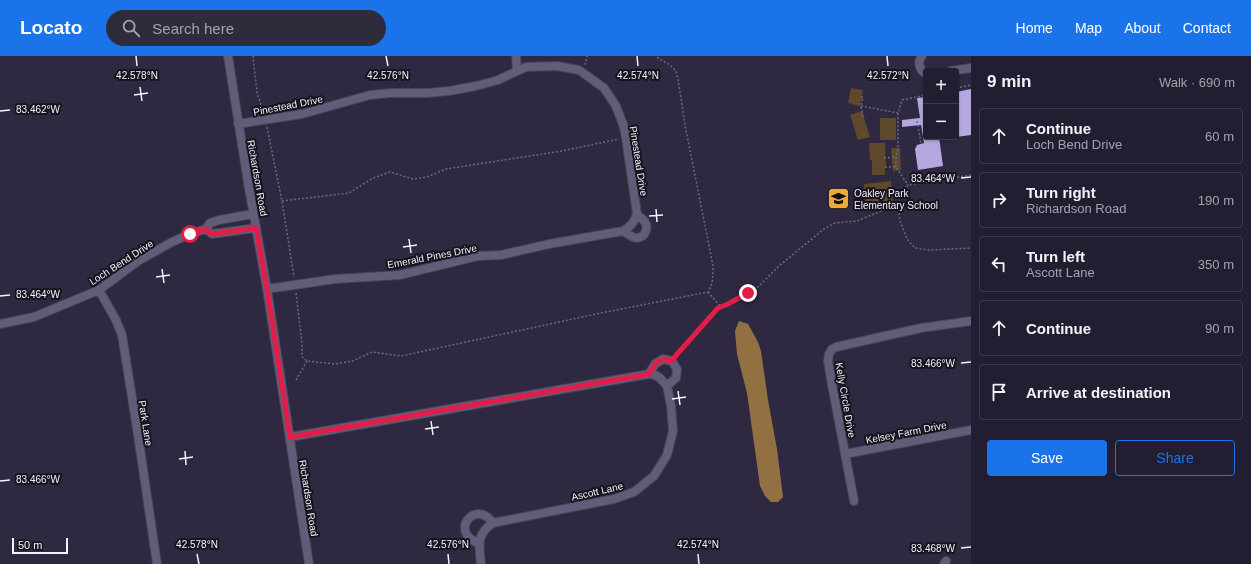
<!DOCTYPE html>
<meta charset="utf-8">
<style>
:root{--surface:#221e31;--page:#2e2b3d;--text:#f1f3f6;--muted:#a2a2ab;--line:#3f3c4d;--accent:#1a73e8}
body{margin:0;font-family:Helvetica,sans-serif;background:var(--page);color:var(--text)}
.controls{position:absolute;right:12px;top:12px;display:grid;overflow:hidden;border-radius:4px;box-shadow:0 1px 3px #0004}
.controls button{width:36px;height:36px;display:grid;place-items:center;padding:0;border:0;border-bottom:1px solid var(--line);background:var(--surface);color:var(--text);font:20px sans-serif}
.scale{position:absolute;left:12px;bottom:10px;width:56px;box-sizing:border-box;padding-left:4px;border:2px solid #f4f2fc;border-top:0;font-size:11px;line-height:14px;white-space:nowrap;color:#f4f2fc;-webkit-text-stroke:3px #16131e;paint-order:stroke}
.stop{position:absolute;width:12px;height:12px;margin:-9px;border:3px solid #e11d48;border-radius:50%;background:#fff}
.stop.end{background:#e11d48;border-color:#fff;box-shadow:0 1px 4px #0008}
.list{margin:0;padding:0;list-style:none}
h2{display:flex;justify-content:space-between;align-items:center;height:52px;margin:0;padding:0 16px;font-size:17px}
h2 small{font-size:13px;font-weight:400;color:var(--muted)}
.list li{display:grid;grid-template-columns:26px 1fr auto;gap:12px;align-items:center;box-sizing:border-box;height:56px;margin:0 8px 8px;padding:0 8px;border:1px solid var(--line);border-radius:4px}
.list b{display:block;font-size:15px;white-space:nowrap}
.list p{margin:0;font-size:13px;white-space:nowrap;color:var(--muted)}
.list em{font-size:13px;font-style:normal;color:var(--muted)}
.actions{display:flex;gap:8px;padding:12px 16px}
.actions a{flex:1;padding:9px 0;border:1px solid var(--accent);border-radius:4px;text-align:center;font-size:14px;color:var(--accent)}
.actions .main{background:var(--accent);color:#fff}
.icon{flex:none;width:22px;height:22px;fill:none;stroke:currentColor;stroke-width:2;stroke-linecap:round;stroke-linejoin:round}
.map{position:relative;flex:none;width:971px;height:508px;overflow:hidden}
header{display:flex;align-items:center;gap:24px;box-sizing:border-box;height:56px;padding:0 20px;background:var(--accent);color:#fff}
header strong{font-size:19px}
nav{display:flex;gap:22px;margin-inline-start:auto;font-size:14px}
.search{width:280px;height:36px;background:var(--page);display:flex;align-items:center;gap:10px;box-sizing:border-box;padding:0 14px;border-radius:22px;color:var(--muted);font-size:15px}
main{display:flex}
aside{flex:1;background:var(--surface)}
.map>svg:first-child{display:block}
.green{fill:#5e492c}
.water{fill:#937042}
.building{fill:#b5a8de}
.lines{fill:none;stroke-linecap:round;stroke-linejoin:round}
.minor-casing{stroke:#484256;stroke-width:10}
.path{stroke:#6e697d;stroke-width:1.5;stroke-dasharray:2 2;stroke-linecap:butt}
.minor{stroke:#635c79;stroke-width:8}
.route{stroke:#e11d48;stroke-width:5}
.ticks{fill:none;stroke:#f4f2fc;stroke-width:1.5}
.labels{text-anchor:middle;stroke-width:4;stroke-linejoin:round;paint-order:stroke}
.street-label{font-size:10px;fill:#f4f2fc;stroke:#16131e}
.poi-label{font-size:10px;fill:#f4f2fc;stroke:#16131e;text-anchor:start}
.ticks-label{font-size:10px;text-anchor:middle;fill:#f4f2fc;stroke:#16131e;stroke-width:4;stroke-linejoin:round;paint-order:stroke}
</style>
<header>
<strong>Locato</strong>
<div class="search"><svg class="icon" aria-label="search" viewBox="0 0 24 24"><circle cx="10" cy="10" r="6"/><path d="M15 15l6 6"/></svg>Search here</div>
<nav><a>Home</a><a>Map</a><a>About</a><a>Contact</a></nav>
</header>
<main>
<div class="map">
<svg width="971" height="508" viewBox="0 0 971 508">
<rect width="100%" height="100%" fill="#2e2841"/>
<path class="green" d="M851,32L863,34L860,50L848,47Z
M862,55L870,81L858,84L850,59Z
M880,62H896V84H880Z
M869,87H885L886,110H885V119H872V104H870Z
M891,92H900L901,114L893,115Z
M891,125L893,149L866,151L864,128Z"/>
<path class="water" d="M739,265L748,268L758,286L761,295L768,344L777,393L783,441L778,446H771L765,440L760,430L747,337L737,298L735,275Z"/>
<path class="building" d="M971,33V79L956,81V36Z
M926,41V80L923,81L921,69L902,71V64L920,62L917,42Z
M923,81H939L943,110L918,114L915,93L917,89L924,87Z"/>
<g class="lines">
<defs>
<path id="minor" d="M228,0L248,127L267,233L309,508
M516,0L517,15
M922,0C917,6 919,14 926,18
M951,15L971,12
M238,68L302,58L370,39L392,37H427L449,35L476,30L498,24L526,11L557,10L579,14L604,32L616,50L624,71L626,82L637,158C634,167 631,170 623,175L549,188L501,199L478,200L400,219L335,223L267,233
M206,173L212,178L256,172
M623,175C627,177 632,182 637,182C646,181 649,171 644,165C642,162 639,160 637,158
M99,234L116,264L122,279L138,379L157,508
M0,268L34,261L99,234L138,205L172,186L190,178L206,173L210,167L219,164L253,158
M649,318L655,308L663,303L672,305L677,313L676,322L667,330
M290,381L649,318L655,319L660,322L667,330L671,350L673,375L667,399L654,420L634,436L614,443L493,467C476,478 479,490 481,508
M845,398L971,374
M854,445L832,329L828,305L829,298L832,293L836,291L921,272L971,265
M478,487C449,476 475,442 493,467
M944,508L946,505"/>
</defs>
<use href="#minor" class="minor-casing"/>
<path class="path" d="M254,0L253,1L257,36L263,56
M585,9L587,0
M956,32L971,29
M861,41H863L861,51L863,61
M861,50L898,57
M917,65L921,87
M267,71L282,145L294,221
M884,102L896,101
M885,111H896L908,129
M896,111V101L898,93V57L902,44L926,39
M971,119L908,129L900,138L897,142L900,165L907,183L915,192L930,194L971,192
M282,145L349,137L373,122L390,116L413,123L427,121L446,113L562,95L619,83
M708,236L720,250
M296,237L302,287V301L307,305L335,308L353,305L372,296L401,300L601,257L708,236C713,228 713,220 713,210L685,69L678,23L676,15L670,9L655,0
M675,299L718,252L739,243L757,232L779,210L824,173L835,167L857,165L898,148
M296,324L307,305"/>
<use href="#minor" class="minor"/>
</g>
<g class="lines">
<path class="route" d="M190,178L206,173L212,178L256,172L267,233L290,381L649,318L655,308L663,303L671,305L718,252L726,249L748,237"/>
</g>
<path class="ticks" d="M136,0L137,10M386,0L388,10M637,0L638,10M887,0L888,10M140,31L142,45M134,39L148,37M0,55L10,54M961,122L971,121M656,153L657,166M649,160L663,159M409,183L411,197M403,191L417,189M162,213L164,227M156,221L170,219M0,240L10,239M961,307L971,306M678,335L680,349M672,343L686,341M431,365L433,379M425,373L439,371M185,395L186,409M179,403L193,401M0,425L10,424M961,492L971,491M197,498L199,508M448,498L449,508M698,498L699,508"/>
<defs>
<symbol id="school-square" viewBox="-11 -11 22 22"><rect x="-9" y="-9" width="18" height="18" rx="4" fill="#eea83c" stroke="#16131e"/><path d="M0-5L7-2L0 1L-7-2ZM-4 1L0 2.5L4 1V4Q0 6-4 4Z" fill="#111"/></symbol>
</defs>
<g fill-rule="evenodd">
<use href="#school-square" x="826" y="130" width="25" height="25"/>
</g>
<g class="labels">
<g class="street-label">
<text transform="translate(288 49) rotate(-11)" y="4">Pinestead Drive</text>
<text transform="translate(639 105) rotate(81)" y="4">Pinestead Drive</text>
<text transform="translate(258 122) rotate(80)" y="4">Richardson Road</text>
<text transform="translate(432 200) rotate(-11)" y="4">Emerald Pines Drive</text>
<text transform="translate(121 206) rotate(-33)" y="4">Loch Bend Drive</text>
<text transform="translate(846 344) rotate(80)" y="4">Kelly Circle Drive</text>
<text transform="translate(146 367) rotate(81)" y="4">Park Lane</text>
<text transform="translate(906 376) rotate(-11)" y="4">Kelsey Farm Drive</text>
<text transform="translate(597 435) rotate(-13)" y="4">Ascott Lane</text>
<text transform="translate(309 442) rotate(81)" y="4">Richardson Road</text>
</g>
<g class="poi-label">
<text x="854" y="141">Oakley Park<tspan x="854" dy="12">Elementary School</tspan></text>
</g>
</g>
<g class="ticks-label">
<text x="137" y="23">42.578°N</text>
<text x="388" y="23">42.576°N</text>
<text x="638" y="23">42.574°N</text>
<text x="888" y="23">42.572°N</text>
<text x="38" y="57">83.462°W</text>
<text x="933" y="126">83.464°W</text>
<text x="38" y="242">83.464°W</text>
<text x="933" y="311">83.466°W</text>
<text x="38" y="427">83.466°W</text>
<text x="197" y="492">42.578°N</text>
<text x="448" y="492">42.576°N</text>
<text x="698" y="492">42.574°N</text>
<text x="933" y="496">83.468°W</text>
</g>
</svg>
<div class="controls">
<button>+</button>
<button>−</button>
</div>
<div class="scale">50 m</div>
<div class="stop" style="left:190px;top:178px"></div>
<div class="stop end" style="left:748px;top:237px"></div>
</div>
<aside>
<h2>9 min<small>Walk · 690 m</small></h2>
<ul class="list">
<li><svg class="icon" aria-label="ahead" viewBox="0 0 24 24"><path d="M12 20V5M6 11l6-6 6 6"/></svg><div><b>Continue</b><p>Loch Bend Drive</p></div><em>60 m</em></li>
<li><svg class="icon" aria-label="right" viewBox="0 0 24 24"><path d="M7 20v-9h11M14 6l5 5-5 5"/></svg><div><b>Turn right</b><p>Richardson Road</p></div><em>190 m</em></li>
<li><svg class="icon" aria-label="left" viewBox="0 0 24 24"><path d="M17 20v-9H6M10 6l-5 5 5 5"/></svg><div><b>Turn left</b><p>Ascott Lane</p></div><em>350 m</em></li>
<li><svg class="icon" aria-label="ahead" viewBox="0 0 24 24"><path d="M12 20V5M6 11l6-6 6 6"/></svg><div><b>Continue</b></div><em>90 m</em></li>
<li><svg class="icon" aria-label="arrive" viewBox="0 0 24 24"><path d="M6 21V4h12l-3 4 3 4H6"/></svg><div><b>Arrive at destination</b></div></li>
</ul>
<div class="actions"><a class="main">Save</a><a>Share</a></div>
</aside>
</main>
